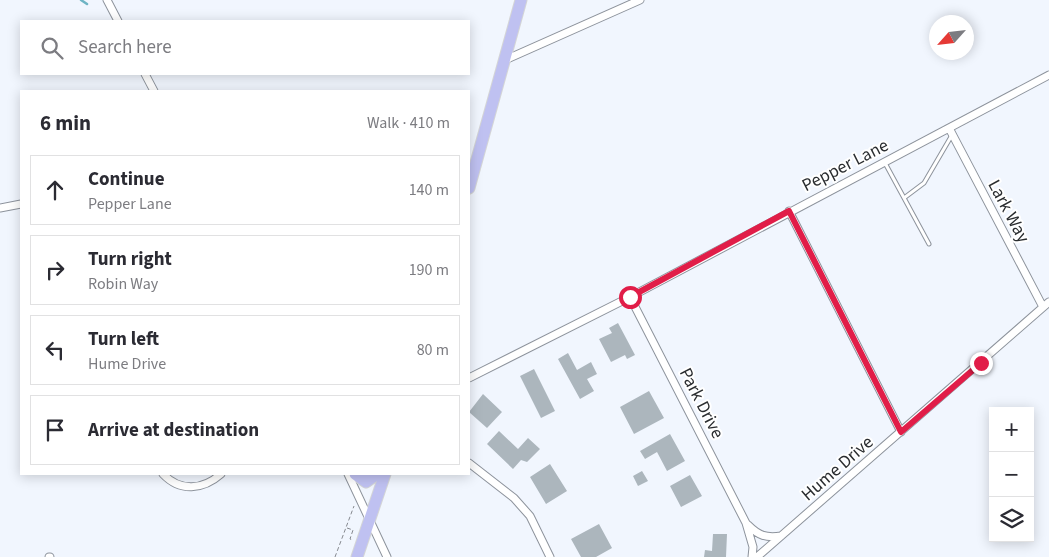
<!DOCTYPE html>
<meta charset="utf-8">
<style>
:root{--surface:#fff;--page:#f7f7f7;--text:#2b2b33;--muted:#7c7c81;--line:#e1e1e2}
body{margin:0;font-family:"Source Sans 3",sans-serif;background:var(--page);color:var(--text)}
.controls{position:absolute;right:15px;bottom:15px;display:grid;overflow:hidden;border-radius:0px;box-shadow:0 2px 12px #0003}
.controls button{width:45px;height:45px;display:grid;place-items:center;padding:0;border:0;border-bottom:1px solid var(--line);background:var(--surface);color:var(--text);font:25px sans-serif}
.compass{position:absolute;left:929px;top:15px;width:45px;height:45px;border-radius:50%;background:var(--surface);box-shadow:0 2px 12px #0003;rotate:243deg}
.stop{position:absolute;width:15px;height:15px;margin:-11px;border:4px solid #e11d48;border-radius:50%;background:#fff}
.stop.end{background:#e11d48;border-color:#fff;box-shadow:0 1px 5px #0008}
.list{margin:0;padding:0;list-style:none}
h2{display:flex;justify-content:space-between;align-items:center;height:65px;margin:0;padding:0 20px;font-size:21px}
h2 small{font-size:16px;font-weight:400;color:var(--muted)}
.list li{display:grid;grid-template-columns:32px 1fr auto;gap:15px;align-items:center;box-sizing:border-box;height:70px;margin:0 10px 10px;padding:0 10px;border:1px solid var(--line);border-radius:0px}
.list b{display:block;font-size:19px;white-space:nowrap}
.list p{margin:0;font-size:16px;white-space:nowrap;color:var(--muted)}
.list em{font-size:16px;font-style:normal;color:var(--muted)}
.icon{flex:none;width:28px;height:28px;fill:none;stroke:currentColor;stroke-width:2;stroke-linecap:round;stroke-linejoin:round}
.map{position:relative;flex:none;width:1049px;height:557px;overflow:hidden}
.search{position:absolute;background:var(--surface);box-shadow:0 2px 12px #0003;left:20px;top:20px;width:450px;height:55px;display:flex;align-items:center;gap:12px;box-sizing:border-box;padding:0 18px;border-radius:0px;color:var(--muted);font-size:19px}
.panel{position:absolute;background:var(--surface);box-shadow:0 2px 12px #0003;left:20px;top:90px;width:450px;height:385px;border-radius:0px}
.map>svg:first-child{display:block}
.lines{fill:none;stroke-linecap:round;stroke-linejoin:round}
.stream{stroke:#6eb4c4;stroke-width:2.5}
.building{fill:#acb6bd}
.service-casing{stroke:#8d939c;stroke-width:5}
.minor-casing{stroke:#8d939c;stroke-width:9}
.primary-casing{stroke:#d4d5d6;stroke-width:13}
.path{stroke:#86898f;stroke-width:1;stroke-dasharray:4 2.5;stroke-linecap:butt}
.service{stroke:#fff;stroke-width:3}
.minor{stroke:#fff;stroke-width:7}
.primary{stroke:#bfc1f1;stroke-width:11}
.route{stroke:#e11d48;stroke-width:6}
.labels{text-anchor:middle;stroke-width:4;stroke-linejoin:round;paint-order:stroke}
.street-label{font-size:18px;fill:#2a2d30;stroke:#fff}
</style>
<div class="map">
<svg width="1049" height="557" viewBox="0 0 1049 557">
<rect width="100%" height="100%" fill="#f1f6fe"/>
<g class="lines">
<path class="stream" d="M81,0L87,4"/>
</g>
<path class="building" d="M618,323L635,355L627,359L625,355L611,362L599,339L612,333L609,328Z
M568,353L577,370L591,362L597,374L587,379L594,391L580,399L558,359Z
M534,369L555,411L541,418L520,376Z
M649,391L664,418L634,434L620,407Z
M483,394L502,412L487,428L469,412Z
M499,431L518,449L528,438L540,449L527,462L521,460L513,469L487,444Z
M670,434L685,461L667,471L657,452L645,459L640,451Z
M550,464L567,491L546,504L530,477Z
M642,471L648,481L638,486L633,476Z
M690,475L702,496L681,507L670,486Z
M599,524L612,548L596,557H581L571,539Z
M713,534H727L726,557H704L705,550L712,551Z"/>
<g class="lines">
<defs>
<path id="service" d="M885,163L929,244
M904,198L924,183L952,135"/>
<path id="minor" d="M107,0L118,21
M505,60L640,0
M145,74L154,91
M949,128L1043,307
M0,208L21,204
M789,211L901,432
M630,297L746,523L753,547L752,557
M469,378L630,297L1049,75
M469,463L514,498L530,516L550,557
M163,474C180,492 203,490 221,474
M348,474L387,557
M748,525C759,536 766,538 781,536
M49,557H50
M757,557L1049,302"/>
<path id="primary" d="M469,188L521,0
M355,474L366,482L377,474
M357,557L385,474"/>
</defs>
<use href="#service" class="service-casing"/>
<use href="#minor" class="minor-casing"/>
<use href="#primary" class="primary-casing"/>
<path class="path" d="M347,528L353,530L350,539L353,540
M335,557L354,506"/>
<use href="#service" class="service"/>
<use href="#minor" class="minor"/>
<use href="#primary" class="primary"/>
</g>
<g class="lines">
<path class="route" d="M630,297L789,211L901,432L981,363"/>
</g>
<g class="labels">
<g class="street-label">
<text transform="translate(845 165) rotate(-27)" y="6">Pepper Lane</text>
<text transform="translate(1009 211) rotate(62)" y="6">Lark Way</text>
<text transform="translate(702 403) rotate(63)" y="6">Park Drive</text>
<text transform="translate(837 468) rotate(-41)" y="6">Hume Drive</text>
</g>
</g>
</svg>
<div class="controls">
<button>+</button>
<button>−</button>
<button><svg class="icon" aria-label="layers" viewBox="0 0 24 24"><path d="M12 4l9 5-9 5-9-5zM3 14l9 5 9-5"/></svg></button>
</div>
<svg class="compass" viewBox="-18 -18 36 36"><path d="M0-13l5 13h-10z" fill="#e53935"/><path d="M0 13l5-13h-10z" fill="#7c7c81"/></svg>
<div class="stop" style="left:630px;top:297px"></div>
<div class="stop end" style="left:981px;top:363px"></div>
<div class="search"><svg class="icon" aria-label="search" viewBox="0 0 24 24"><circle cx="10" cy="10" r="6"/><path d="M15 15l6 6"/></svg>Search here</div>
<section class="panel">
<h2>6 min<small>Walk · 410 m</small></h2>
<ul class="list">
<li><svg class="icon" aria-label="ahead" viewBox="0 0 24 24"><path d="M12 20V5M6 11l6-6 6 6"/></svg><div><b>Continue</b><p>Pepper Lane</p></div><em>140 m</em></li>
<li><svg class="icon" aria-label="right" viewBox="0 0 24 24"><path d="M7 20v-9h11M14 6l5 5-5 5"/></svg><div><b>Turn right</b><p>Robin Way</p></div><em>190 m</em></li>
<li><svg class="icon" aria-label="left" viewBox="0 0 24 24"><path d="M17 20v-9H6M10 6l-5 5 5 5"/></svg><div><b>Turn left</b><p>Hume Drive</p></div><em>80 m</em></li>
<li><svg class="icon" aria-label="arrive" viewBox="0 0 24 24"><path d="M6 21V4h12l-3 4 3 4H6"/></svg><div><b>Arrive at destination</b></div></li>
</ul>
</section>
</div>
